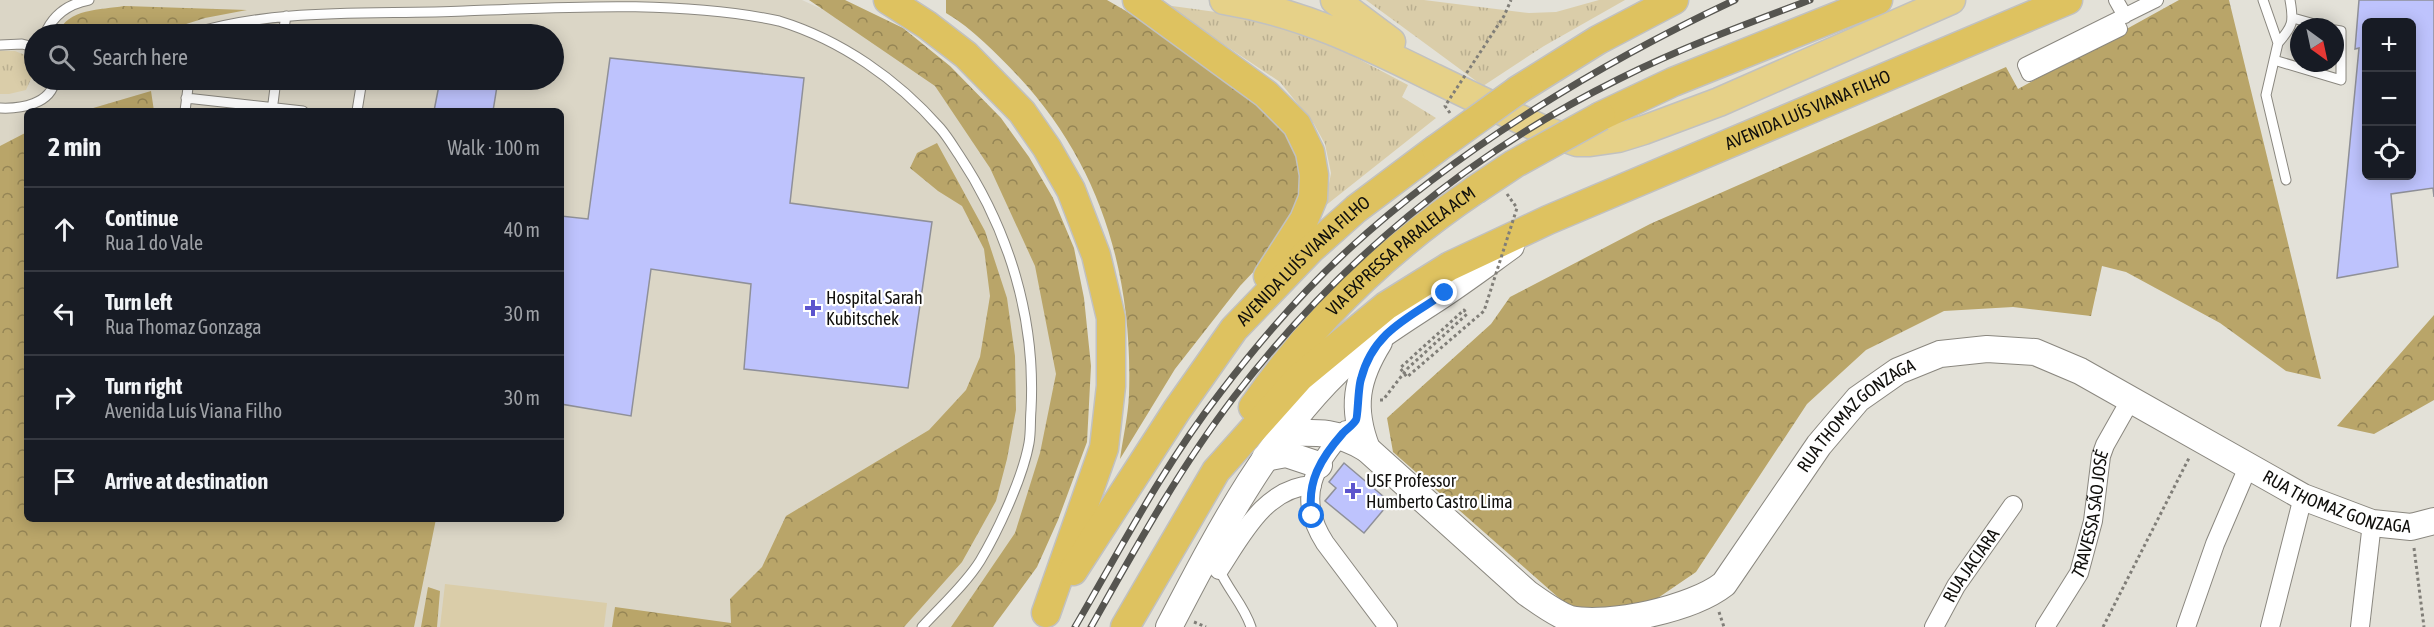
<!DOCTYPE html>
<meta charset="utf-8">
<style>
:root{--surface:#171b24;--page:#242831;--text:#f1f3f6;--muted:#9ea1a6;--line:#363941}
body{margin:0;font-family:"Asap Condensed",sans-serif;background:var(--page);color:var(--text)}
.controls{position:absolute;right:18px;top:18px;display:grid;overflow:hidden;border-radius:9px;box-shadow:0 3px 15px #0003}
.controls button{width:54px;height:54px;display:grid;place-items:center;padding:0;border:0;border-bottom:2px solid var(--line);background:var(--surface);color:var(--text);font:30px sans-serif}
.compass{position:absolute;left:2290px;top:18px;width:54px;height:54px;border-radius:50%;background:var(--surface);box-shadow:0 3px 15px #0003;rotate:147deg}
.stop{position:absolute;width:18px;height:18px;margin:-14px;border:4px solid #1a73e8;border-radius:50%;background:#fff}
.stop.end{background:#1a73e8;border-color:#fff;box-shadow:0 2px 6px #0008}
.list{margin:0;padding:0;list-style:none}
h2{display:flex;justify-content:space-between;align-items:center;height:78px;margin:0;padding:0 24px;font-size:26px}
h2 small{font-size:20px;font-weight:400;color:var(--muted)}
.list li{display:grid;grid-template-columns:39px 1fr auto;gap:18px;align-items:center;box-sizing:border-box;height:84px;padding:0 24px;border-top:2px solid var(--line)}
.list b{display:block;font-size:22px;white-space:nowrap}
.list p{margin:0;font-size:20px;white-space:nowrap;color:var(--muted)}
.list em{font-size:20px;font-style:normal;color:var(--muted)}
.icon{flex:none;width:33px;height:33px;fill:none;stroke:currentColor;stroke-width:2;stroke-linecap:round;stroke-linejoin:round}
.map{position:relative;flex:none;width:2434px;height:627px;overflow:hidden}
.search{position:absolute;background:var(--surface);box-shadow:0 3px 15px #0003;left:24px;top:24px;width:540px;height:66px;display:flex;align-items:center;gap:15px;box-sizing:border-box;padding:0 21px;border-radius:33px;color:var(--muted);font-size:22px}
.panel{position:absolute;background:var(--surface);box-shadow:0 3px 15px #0003;left:24px;top:108px;width:540px;height:414px;border-radius:9px}
.map>svg:first-child{display:block}
.built{fill:#dbd6c6;fill-rule:evenodd}
.grass{fill:url(#grass-tufts)}
.forest{fill:url(#forest-crowns)}
.park{fill:#dacda9}
.building{fill:#bec3fd;stroke:#8f9098;stroke-width:1.5;fill-rule:evenodd}
.lines{fill:none;stroke-linecap:round;stroke-linejoin:round}
.service-casing{stroke:#8a877f;stroke-width:11}
.pedestrian-casing{stroke:#8a877f;stroke-width:16}
.minor-casing{stroke:#8a877f;stroke-width:20}
.secondary-casing{stroke:#8a877f;stroke-width:28}
.primary-casing{stroke:#c1c1c0;stroke-width:31}
.trunk-casing{stroke:#c1c1c0;stroke-width:31}
.path{stroke:#807e78;stroke-width:3;stroke-dasharray:3 3;stroke-linecap:butt}
.service{stroke:#fff;stroke-width:9}
.pedestrian{stroke:#fff;stroke-width:14}
.minor{stroke:#fff;stroke-width:18}
.secondary{stroke:#fff;stroke-width:26}
.primary{stroke:#e6d188;stroke-width:28}
.trunk{stroke:#dec260;stroke-width:28}
.rail-casing{stroke:#565550;stroke-width:7}
.rail{stroke:#fff;stroke-width:4.5;stroke-dasharray:14;stroke-linecap:butt}
.trunk-bridge-casing{stroke:#c1c1c0;stroke-width:31;stroke-linecap:butt}
.path-bridge{stroke:#807e78;stroke-width:3;stroke-dasharray:3 3;stroke-linecap:butt}
.trunk-bridge{stroke:#dec260;stroke-width:28}
.route{stroke:#1a73e8;stroke-width:8}
.poi-dot{fill:#5c54cd;stroke:#fff;stroke-width:2}
.labels{text-anchor:middle;stroke-width:4.5;stroke-linejoin:round;paint-order:stroke}
.street-label{font-size:18px;fill:#100f0c;stroke:#fff}
.poi-label{font-size:18px;fill:#100f0c;stroke:#fff;text-anchor:start}
</style>
<div class="map">
<svg width="2434" height="627" viewBox="0 0 2434 627">
<defs>
<pattern id="grass-tufts" width="24" height="20" patternUnits="userSpaceOnUse" patternTransform="scale(1.5)"><rect width="24" height="20" fill="#dacda9"/><path d="M3 7l-1-3M5 7V3M7 7l1-3M15 17l-1-3M17 17v-4M19 17l1-3" fill="none" stroke="#baaf90"/></pattern>
<pattern id="forest-crowns" width="20" height="18" patternUnits="userSpaceOnUse" patternTransform="scale(1.5)"><rect width="20" height="18" fill="#b9a569"/><path d="M2 6a3 3 0 1 1 6 0M12 15a3 3 0 1 1 6 0" fill="none" stroke="#958555"/></pattern>
</defs>
<rect width="100%" height="100%" fill="#e3e1d8"/>
<path class="built" d="M0,0H802L916,53L990,124L1078,380L993,627H0ZM34,34H554V80H34ZM27,111H561V519H27Z"/>
<path class="grass" d="M1366,0H1424L1529,13L1556,12L1599,0H1625L1544,46L1483,86Z
M1165,5L1252,17L1336,47L1408,85L1402,97L1436,118L1325,206L1331,173L1325,144L1314,124L1280,82Z
M0,51H15L30,57L34,72L26,90L9,94H0Z"/>
<path class="forest" d="M809,0H845L903,28L950,66L1001,118L1029,157L1053,198L1074,248L1084,298L1091,366L1087,442L1058,520L1037,567L993,627H951L1015,533L1040,453L1056,374L1035,266L990,168L935,86Z
M946,0H1107L1162,32L1251,93L1293,139L1305,178L1298,214L1272,252L1240,286L1175,369L1120,459C1123,438 1128,416 1129,395C1133,275 1101,165 1018,76C996,53 973,29 946,13Z
M2179,0H2229L2321,379L2286,371L2220,323L2126,272L2102,266L2091,316L2013,307L1944,311L1866,350L1807,404L1696,572L1652,602L1607,612L1568,606L1393,452L1387,418L1491,324L1510,297L1650,224L2006,67L2018,89Z
M124,6H125L247,10L205,18L155,34H58C67,8 101,10 124,6Z
M151,91L154,111H83Z
M27,132V519H436L414,627H0V146Z
M937,143L985,231L1007,298L1015,356L1016,410L1007,459L996,501L962,562L904,627H612L615,607L731,623L730,599L762,567L786,516L929,430L966,390L980,357L990,296L984,249L962,206L938,191L910,168L917,153Z
M2434,315V400L2374,434L2337,426Z
M428,587L440,591L437,627H421Z"/>
<path class="park" d="M445,584L607,603L604,627H440Z"/>
<path class="building" d="M2359,0H2434V197L2433,188L2391,194L2398,267L2337,278L2359,48L2355,49ZM2366,22H2412V176H2366Z
M610,58L804,78L790,203L932,222L908,388L744,369L751,284L651,269L631,416L561,404V216L588,219Z
M440,80H498L493,111H434Z
M1344,463L1390,502L1364,533L1325,501L1336,488L1329,482Z"/>
<g class="lines">
<defs>
<path id="service" d="M2263,0L2278,43L2266,95L2286,180
M2293,18L2325,27
M45,34C53,15 68,4 89,0
M191,34C279,7 373,15 464,11C565,7 681,0 779,21C841,40 897,79 940,128C947,136 953,146 959,155C1009,230 1036,319 1031,410C1030,421 1031,432 1029,443C1023,477 998,531 980,561C965,585 941,606 922,627
M283,34L286,16
M2278,43C2293,26 2294,22 2290,0
M0,45L22,44L34,47
M2274,60L2341,80V31L2335,30
M55,84L81,80
M186,98L303,111
M0,108C21,109 51,104 55,80
M185,111L189,80
M272,111L276,80
M357,111L362,80
M1219,569C1228,590 1244,605 1251,627"/>
<path id="pedestrian" d="M2116,0L2125,16
M2038,62L2117,23L2120,29L2029,74L2025,65L2156,0"/>
<g id="minor">
<path d="M1346,430C1313,466 1296,498 1325,543L1388,627"/>
<path d="M1219,570C1242,535 1265,488 1312,485"/>
<path id="s1" d="M1934,627L1956,586L2013,505"/>
<path id="s2" d="M2045,627L2079,573L2093,521L2101,456L2105,445L2131,399"/>
<path d="M2186,627L2215,544L2248,467"/>
<path d="M2270,627L2303,497"/>
<path d="M2360,627L2372,523"/>
</g>
<g id="secondary">
<path id="s3" d="M1285,433C1319,432 1337,431 1367,449L1527,593C1540,602 1554,613 1570,619C1609,627 1692,609 1724,584L1819,445L1858,399L1898,371L1940,354L1987,349L2035,352L2080,371L2303,497L2372,523L2411,527L2434,521"/>
<path d="M1367,449C1351,408 1356,379 1379,342"/>
<path d="M1265,458L1286,454L1319,465"/>
<path d="M1169,627C1218,533 1271,430 1350,359C1377,336 1407,318 1436,299C1462,282 1486,264 1511,246"/>
</g>
<path id="primary" d="M1224,0C1303,13 1363,43 1434,78C1471,96 1508,114 1546,131L1577,142H1590L1618,138L1644,130L1719,102L1951,0
M1335,0L1391,42"/>
<g id="trunk">
<path d="M888,0L927,25L966,55L1022,112L1047,148L1071,190L1096,255L1111,318V386L1104,448L1046,613"/>
<path d="M1137,0L1266,94L1297,125L1310,152L1314,175L1313,198L1304,220L1268,276"/>
<path d="M1518,90L1598,40L1674,0"/>
<path d="M1601,116L1673,82L1878,0"/>
<path id="s4" d="M1253,407C1312,322 1389,248 1475,190"/>
<path id="s5" d="M1073,571L1177,410L1234,329L1311,249L1356,209L1436,149"/>
<path id="s6" d="M1125,627L1216,471L1300,377L1386,306L1450,266L1548,220L2068,0"/>
</g>
</defs>
<use href="#service" class="service-casing"/>
<use href="#pedestrian" class="pedestrian-casing"/>
<use href="#minor" class="minor-casing"/>
<use href="#secondary" class="secondary-casing"/>
<use href="#primary" class="primary-casing"/>
<use href="#trunk" class="trunk-casing"/>
<path class="path" d="M1380,400H1383L1407,369
M2414,548L2424,627
M1719,612L1724,627
M1194,622L1206,627
M2103,627L2189,458"/>
<use href="#service" class="service"/>
<use href="#pedestrian" class="pedestrian"/>
<use href="#minor" class="minor"/>
<use href="#secondary" class="secondary"/>
<use href="#primary" class="primary"/>
<use href="#trunk" class="trunk"/>
<defs>
<path id="rail" d="M1075,627C1121,548 1164,465 1220,393C1259,342 1301,293 1348,250C1458,149 1600,63 1735,0
M1091,627C1135,549 1179,469 1234,397C1336,264 1469,153 1619,79C1681,48 1746,24 1810,0"/>
</defs>
<use href="#rail" class="rail-casing"/>
<use href="#rail" class="rail"/>
<defs>
<path id="trunk-bridge" d="M1436,149L1518,90
M1475,190L1514,164L1601,116"/>
</defs>
<use href="#trunk-bridge" class="trunk-bridge-casing"/>
<path class="path-bridge" d="M1450,113L1445,106L1504,16L1511,0
M1407,369L1467,314L1464,310L1400,368L1407,377L1484,311L1517,208L1507,194"/>
<use href="#trunk-bridge" class="trunk-bridge"/>
</g>
<g class="lines">
<path class="route" d="M1312,516C1306,482 1321,458 1343,433C1347,429 1353,425 1356,420C1358,417 1358,387 1361,379C1373,332 1408,318 1445,293"/>
</g>
<g class="poi-dot">
<path d="M810 299h6v6h6v6h-6v6h-6v-6h-6v-6h6z"/>
<path d="M1350 482h6v6h6v6h-6v6h-6v-6h-6v-6h6z"/>
</g>
<g class="labels">
<g class="street-label">
<text dy="6" stroke="none"><textPath href="#s6" startOffset="884">AVENIDA LUÍS VIANA FILHO</textPath></text>
<text dy="6" stroke="none"><textPath href="#s4" startOffset="216">VIA EXPRESSA PARALELA ACM</textPath></text>
<text dy="6" stroke="none"><textPath href="#s5" startOffset="388">AVENIDA LUÍS VIANA FILHO</textPath></text>
<text dy="6" stroke="none"><textPath href="#s3" startOffset="728">RUA THOMAZ GONZAGA</textPath></text>
<text dy="6" stroke="none"><textPath href="#s3" startOffset="1269">RUA THOMAZ GONZAGA</textPath></text>
<text dy="6" stroke="none"><textPath href="#s2" startOffset="124">TRAVESSA SÃO JOSÉ</textPath></text>
<text dy="6" stroke="none"><textPath href="#s1" startOffset="72">RUA JACIARA</textPath></text>
</g>
<g class="poi-label">
<text x="826" y="304">Hospital Sarah<tspan x="826" dy="21">Kubitschek</tspan></text>
<text x="1366" y="487">USF Professor<tspan x="1366" dy="21">Humberto Castro Lima</tspan></text>
</g>
</g>
</svg>
<div class="controls">
<button>+</button>
<button>−</button>
<button><svg class="icon" aria-label="locate" viewBox="0 0 24 24"><circle cx="12" cy="12" r="6"/><path d="M12 2v4M12 18v4M2 12h4M18 12h4"/></svg></button>
</div>
<svg class="compass" viewBox="-18 -18 36 36"><path d="M0-13l5 13h-10z" fill="#e53935"/><path d="M0 13l5-13h-10z" fill="#9ea1a6"/></svg>
<div class="stop" style="left:1312px;top:516px"></div>
<div class="stop end" style="left:1445px;top:293px"></div>
<div class="search"><svg class="icon" aria-label="search" viewBox="0 0 24 24"><circle cx="10" cy="10" r="6"/><path d="M15 15l6 6"/></svg>Search here</div>
<section class="panel">
<h2>2 min<small>Walk · 100 m</small></h2>
<ul class="list">
<li><svg class="icon" aria-label="ahead" viewBox="0 0 24 24"><path d="M12 20V5M6 11l6-6 6 6"/></svg><div><b>Continue</b><p>Rua 1 do Vale</p></div><em>40 m</em></li>
<li><svg class="icon" aria-label="left" viewBox="0 0 24 24"><path d="M17 20v-9H6M10 6l-5 5 5 5"/></svg><div><b>Turn left</b><p>Rua Thomaz Gonzaga</p></div><em>30 m</em></li>
<li><svg class="icon" aria-label="right" viewBox="0 0 24 24"><path d="M7 20v-9h11M14 6l5 5-5 5"/></svg><div><b>Turn right</b><p>Avenida Luís Viana Filho</p></div><em>30 m</em></li>
<li><svg class="icon" aria-label="arrive" viewBox="0 0 24 24"><path d="M6 21V4h12l-3 4 3 4H6"/></svg><div><b>Arrive at destination</b></div></li>
</ul>
</section>
</div>
